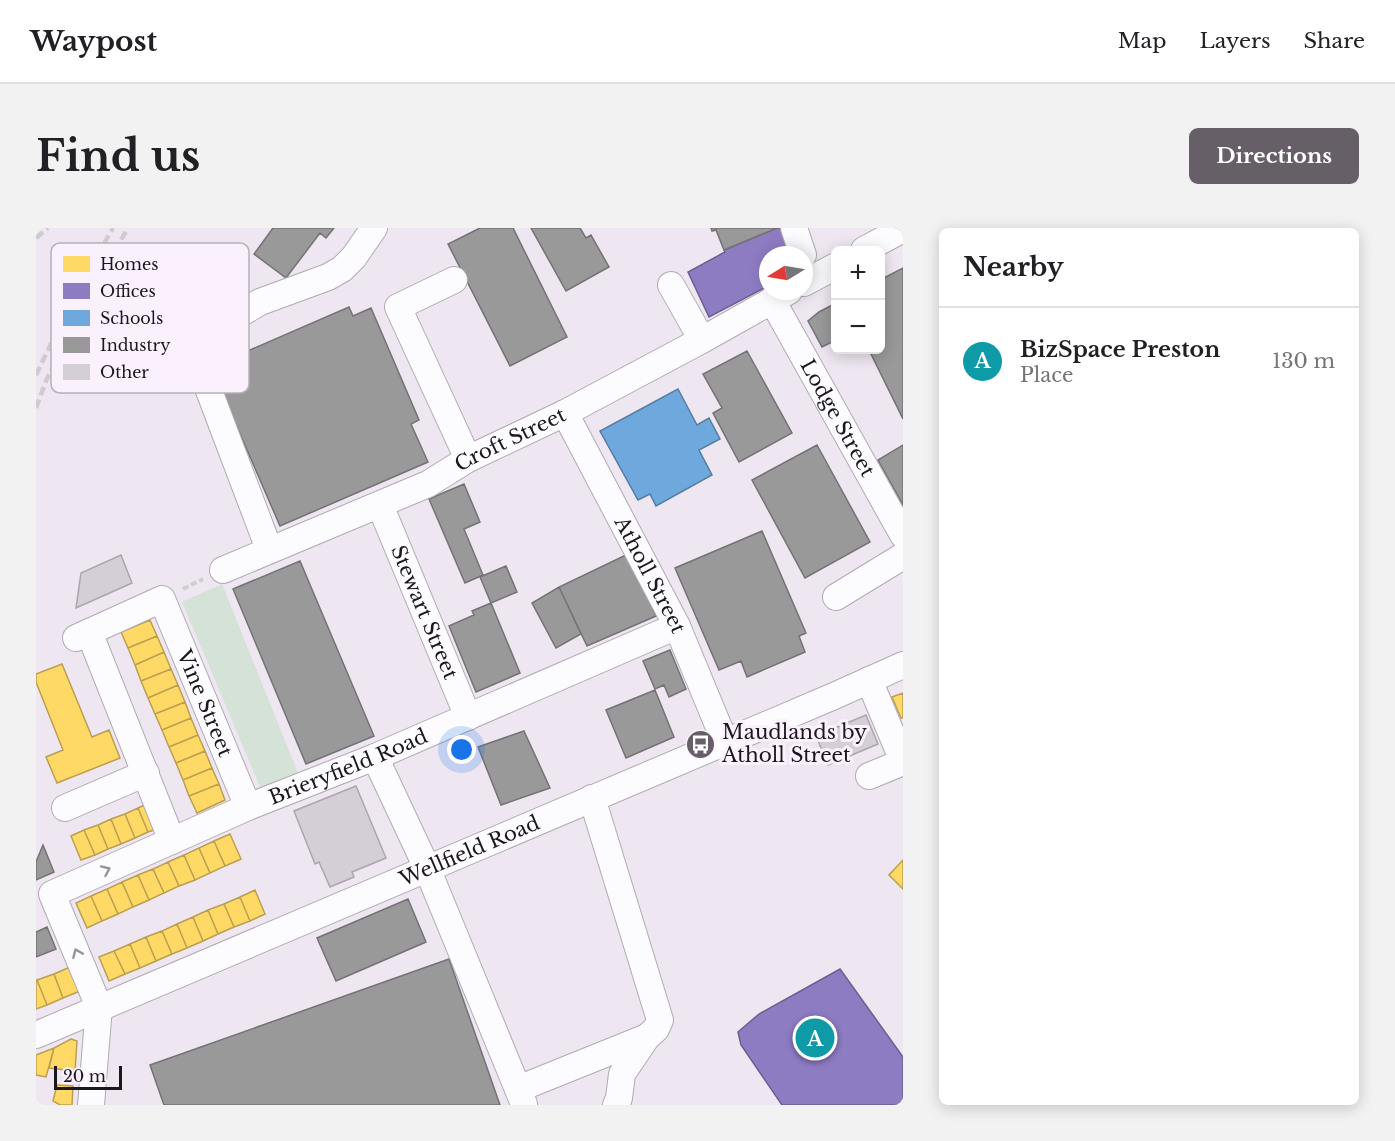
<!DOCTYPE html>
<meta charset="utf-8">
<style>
:root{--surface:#fff;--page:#f2f2f2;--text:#202124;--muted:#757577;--line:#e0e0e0;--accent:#665f68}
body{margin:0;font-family:"Libre Baskerville",serif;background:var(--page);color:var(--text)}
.controls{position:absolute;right:18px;top:18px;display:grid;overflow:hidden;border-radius:9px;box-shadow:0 3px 15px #0003}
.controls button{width:54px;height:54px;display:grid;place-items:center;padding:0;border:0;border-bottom:2px solid var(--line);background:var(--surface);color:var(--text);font:30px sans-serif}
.compass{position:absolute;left:723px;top:18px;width:54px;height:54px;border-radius:50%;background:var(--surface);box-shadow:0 3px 15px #0003;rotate:259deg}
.scale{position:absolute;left:18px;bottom:15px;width:68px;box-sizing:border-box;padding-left:6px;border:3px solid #1c171e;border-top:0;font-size:16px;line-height:21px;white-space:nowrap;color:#1c171e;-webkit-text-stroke:4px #faf1fd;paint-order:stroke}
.you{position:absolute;left:426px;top:522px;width:21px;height:21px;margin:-15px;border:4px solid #fff;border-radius:50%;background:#1a73e8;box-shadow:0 0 0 9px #1a73e833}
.badge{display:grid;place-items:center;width:39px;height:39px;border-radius:50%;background:var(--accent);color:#fff;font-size:20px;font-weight:700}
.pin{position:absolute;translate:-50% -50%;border:3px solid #fff;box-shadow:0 2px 6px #0006}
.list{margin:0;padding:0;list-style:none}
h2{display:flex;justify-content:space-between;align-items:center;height:78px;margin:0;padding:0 24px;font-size:26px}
h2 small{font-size:20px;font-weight:400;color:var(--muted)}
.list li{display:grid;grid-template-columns:39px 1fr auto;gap:18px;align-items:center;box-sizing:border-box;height:108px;padding:0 24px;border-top:2px solid var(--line)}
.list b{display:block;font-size:22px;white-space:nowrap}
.list p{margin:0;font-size:20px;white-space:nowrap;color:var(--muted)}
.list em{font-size:20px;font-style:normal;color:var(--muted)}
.map{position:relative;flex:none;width:867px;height:877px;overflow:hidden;border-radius:9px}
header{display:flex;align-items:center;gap:36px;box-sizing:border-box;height:84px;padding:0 30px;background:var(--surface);border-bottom:2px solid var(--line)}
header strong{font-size:28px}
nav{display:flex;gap:33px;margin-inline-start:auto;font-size:21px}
.intro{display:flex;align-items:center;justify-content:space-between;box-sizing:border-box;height:144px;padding:0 36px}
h1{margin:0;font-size:42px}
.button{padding:15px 27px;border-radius:9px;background:var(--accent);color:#fff;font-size:21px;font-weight:700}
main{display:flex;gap:36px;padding:0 36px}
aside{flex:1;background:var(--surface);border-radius:9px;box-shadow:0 3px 15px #0003}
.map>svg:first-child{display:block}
.green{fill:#d5e2d8}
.homes{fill:#ffd966;stroke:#bb9f50;stroke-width:1.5}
.offices{fill:#8e7cc3;stroke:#6c5e92;stroke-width:1.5}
.schools{fill:#6fa8dc;stroke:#567ca3;stroke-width:1.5}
.industry{fill:#999;stroke:#747274;stroke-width:1.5}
.building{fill:#d4ced7;stroke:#aba6ad;stroke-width:1.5}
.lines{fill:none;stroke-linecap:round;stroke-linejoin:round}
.minor-casing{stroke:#b0abb2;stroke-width:28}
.path{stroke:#cfcdd0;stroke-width:4;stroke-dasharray:6 3;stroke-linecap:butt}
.minor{stroke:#fcfbfd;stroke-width:26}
.rail{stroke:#ceccce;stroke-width:4.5;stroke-dasharray:9 4.5;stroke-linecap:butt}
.oneway{stroke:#979499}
.labels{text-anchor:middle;stroke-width:6;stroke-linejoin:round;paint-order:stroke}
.street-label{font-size:20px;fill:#1c171e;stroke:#faf1fd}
.poi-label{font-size:20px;fill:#1c171e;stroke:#faf1fd;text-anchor:start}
.key{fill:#faf1fd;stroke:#b7b0ba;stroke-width:1.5}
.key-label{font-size:16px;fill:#1c171e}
</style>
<header>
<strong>Waypost</strong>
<nav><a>Map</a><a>Layers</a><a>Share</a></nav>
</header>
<div class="intro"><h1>Find us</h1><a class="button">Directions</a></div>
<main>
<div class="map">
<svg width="867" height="877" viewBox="0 0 867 877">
<rect width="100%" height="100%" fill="#eee6f1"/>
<path class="green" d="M186,356L264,550L227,566L146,374Z"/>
<path class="homes" d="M114,392L121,408L92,420L85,404Z
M121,408L128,424L99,437L92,420Z
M128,424L135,441L105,453L99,437Z
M26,436L56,509L73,502L84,530L21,555L10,529L27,522L0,454V446Z
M135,441L142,457L112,470L105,453Z
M142,457L149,474L119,486L112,470Z
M867,465V490H865L856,469Z
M149,474L155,490L126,502L119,486Z
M155,490L162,507L133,519L126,502Z
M162,507L169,523L140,535L133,519Z
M169,523L176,540L147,552L140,535Z
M176,540L183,556L153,568L147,552Z
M183,556L189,572L161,585L153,568Z
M116,574L126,599L112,604L102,580Z
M102,580L112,604L99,610L89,586Z
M89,586L99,610L85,616L75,591Z
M75,591L85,616L72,621L62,597Z
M62,597L72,621L59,627L48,602Z
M48,602L59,627L45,632L35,608Z
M194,606L205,631L189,638L178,613Z
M178,613L189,638L174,645L163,620Z
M163,620L174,645L159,652L148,627Z
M148,627L159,652L143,658L132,634Z
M867,632V661L853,647Z
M132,634L143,658L128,665L117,641Z
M117,641L128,665L113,672L102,647Z
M102,647L113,672L97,679L86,654Z
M86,654L97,679L82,686L71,661Z
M71,661L82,686L66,693L55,668Z
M219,662L229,686L214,693L204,669Z
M55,668L66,693L51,700L40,675Z
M204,669L214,693L198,699L188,676Z
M188,676L198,699L182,706L172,682Z
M172,682L182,706L167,713L157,689Z
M157,689L167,713L151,720L141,696Z
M141,696L151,720L136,726L126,703Z
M126,703L136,726L120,733L110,709Z
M110,709L120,733L104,740L94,716Z
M94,716L104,740L89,746L78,723Z
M78,723L89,746L73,753L63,729Z
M34,739L44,763L27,770L18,746Z
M18,746L27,770L11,777L1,752Z
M1,752L11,777L0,781V753Z
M35,811L41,813L39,843L13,840L18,820Z
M18,820L10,849L0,847V827Z
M21,857L37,858L36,877H24L17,873Z"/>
<path class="offices" d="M741,0H749L758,27H732V58L673,89L652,44L689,24L688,22Z
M804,741L867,829V877H746L705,817L702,804L723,786Z"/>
<path class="schools" d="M642,161L661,197L673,190L684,211L663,222L676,247L620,278L614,266L602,272L564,203Z"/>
<path class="industry" d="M237,0H298L290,10L284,5L250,50L218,26Z
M444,0H477L531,109L474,138L412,16Z
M495,0H544L550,10L555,7L573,39L530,63Z
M675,0H741L688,22L680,2L676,3Z
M867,40V191L833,122H844V52Z
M800,75V112L786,119L772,93L783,84Z
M313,79L317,88L335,80L383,192L375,196L392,234L244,298L175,139Z
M711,123L756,205L703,234L677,185L686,180L667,146Z
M781,217L834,314L769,350L716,252Z
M867,217V277L842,232Z
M428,256L444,294L428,301L447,347L429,355L393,271Z
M726,303L770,405L763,408L769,424L711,449L705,433L683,442L639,340Z
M592,326L620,388L551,418L523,359Z
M264,333L338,508L270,536L197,361Z
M470,338L481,364L455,375L444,349Z
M523,359L545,406L520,420L496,375Z
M455,375L484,445L440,464L413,398L438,387L436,383Z
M634,422L650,461L633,469L628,457L619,461L607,433Z
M619,462L638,509L590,530L570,482Z
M488,503L514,560L465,577L442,519Z
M7,617L18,644L0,652V634Z
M372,671L390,714L300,753L281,710Z
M11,699L20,721L0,729V704Z
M413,731L464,877H128L114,837Z"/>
<path class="building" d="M85,327L96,355L40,380L45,345Z
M830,487L842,516L792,537L780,508Z
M320,558L350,630L316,644L318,649L294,659L283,634L279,636L258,583Z"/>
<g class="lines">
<defs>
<g id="minor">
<path d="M758,0L767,27"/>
<path d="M828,22L867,1"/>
<path d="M418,52L362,79L432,231"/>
<path d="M768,55L800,38"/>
<path d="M635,57L666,112"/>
<path id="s1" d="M736,72L867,307"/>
<path id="s2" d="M529,185L641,398L689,514"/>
<path id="s3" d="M344,277L432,489"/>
<path d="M233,321L164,139L161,124L165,109L224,74L292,49L306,41L318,29L338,0"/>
<path id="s4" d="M187,342L392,256L432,231L529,185L666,112L753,63"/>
<path d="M800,369L867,328"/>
<path d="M53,404L136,613"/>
<path id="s5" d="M40,410L126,371L212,579"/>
<path d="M833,452L867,533"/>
<path d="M339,529L391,640L488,876"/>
<path d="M833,548L867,534"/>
<path d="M29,580L110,545"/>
<path id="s6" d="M0,807L798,468L867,437"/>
<path d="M482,861L611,809L620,801L624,792L556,570"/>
<path id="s7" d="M55,877L63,779L16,666L212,579L339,529L641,398"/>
<path d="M580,877L583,870L586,846L611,809"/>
</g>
</defs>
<use href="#minor" class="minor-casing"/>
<path class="path" d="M147,361L167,351"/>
<use href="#minor" class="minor"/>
<path class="rail" d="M0,10L12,0
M0,147L38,68L77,0
M0,180L10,153L49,74L92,0"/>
</g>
<defs><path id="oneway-chevron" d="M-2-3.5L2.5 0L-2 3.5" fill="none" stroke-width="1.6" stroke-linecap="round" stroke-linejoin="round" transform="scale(1.5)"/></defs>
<g class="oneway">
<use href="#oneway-chevron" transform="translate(70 642) rotate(-24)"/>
<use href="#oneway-chevron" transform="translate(41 725) rotate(-113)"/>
</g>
<defs>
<symbol id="bus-disc" viewBox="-11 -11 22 22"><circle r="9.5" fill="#665f68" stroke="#faf1fd"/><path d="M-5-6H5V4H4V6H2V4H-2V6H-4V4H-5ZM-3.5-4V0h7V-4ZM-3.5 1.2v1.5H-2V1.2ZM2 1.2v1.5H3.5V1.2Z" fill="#fff"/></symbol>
</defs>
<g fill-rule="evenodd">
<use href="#bus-disc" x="648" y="500" width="33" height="33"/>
</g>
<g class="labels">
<g class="street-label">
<text dy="7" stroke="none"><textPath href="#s1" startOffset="135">Lodge Street</textPath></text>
<text dy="7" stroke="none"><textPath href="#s4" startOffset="316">Croft Street</textPath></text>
<text dy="7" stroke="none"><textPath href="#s2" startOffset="183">Atholl Street</textPath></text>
<text dy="7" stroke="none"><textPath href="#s3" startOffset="116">Stewart Street</textPath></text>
<text dy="7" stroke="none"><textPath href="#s5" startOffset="207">Vine Street</textPath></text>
<text dy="7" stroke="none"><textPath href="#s7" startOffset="543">Brieryfield Road</textPath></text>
<text dy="7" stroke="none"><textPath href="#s6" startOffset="471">Wellfield Road</textPath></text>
</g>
<g class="poi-label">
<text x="686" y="511">Maudlands by<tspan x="686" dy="23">Atholl Street</tspan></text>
</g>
</g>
<rect x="15" y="15" width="198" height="150" rx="9" class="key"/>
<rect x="27" y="28" width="27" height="16" fill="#ffd966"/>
<rect x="27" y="55" width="27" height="16" fill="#8e7cc3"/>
<rect x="27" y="82" width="27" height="16" fill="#6fa8dc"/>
<rect x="27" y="109" width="27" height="16" fill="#999"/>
<rect x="27" y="136" width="27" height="16" fill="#d4ced7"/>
<g class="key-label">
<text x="64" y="42">Homes</text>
<text x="64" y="69">Offices</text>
<text x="64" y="96">Schools</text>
<text x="64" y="123">Industry</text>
<text x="64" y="150">Other</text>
</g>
</svg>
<div class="controls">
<button>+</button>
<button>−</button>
</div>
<svg class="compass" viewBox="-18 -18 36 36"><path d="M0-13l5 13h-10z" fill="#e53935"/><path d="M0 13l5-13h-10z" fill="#757577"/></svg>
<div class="scale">20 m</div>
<div class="you"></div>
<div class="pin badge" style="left:779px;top:810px;background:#0f9aa8">A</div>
</div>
<aside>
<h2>Nearby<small></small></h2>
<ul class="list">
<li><span class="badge" style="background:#0f9aa8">A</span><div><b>BizSpace Preston</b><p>Place</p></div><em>130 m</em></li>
</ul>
</aside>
</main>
